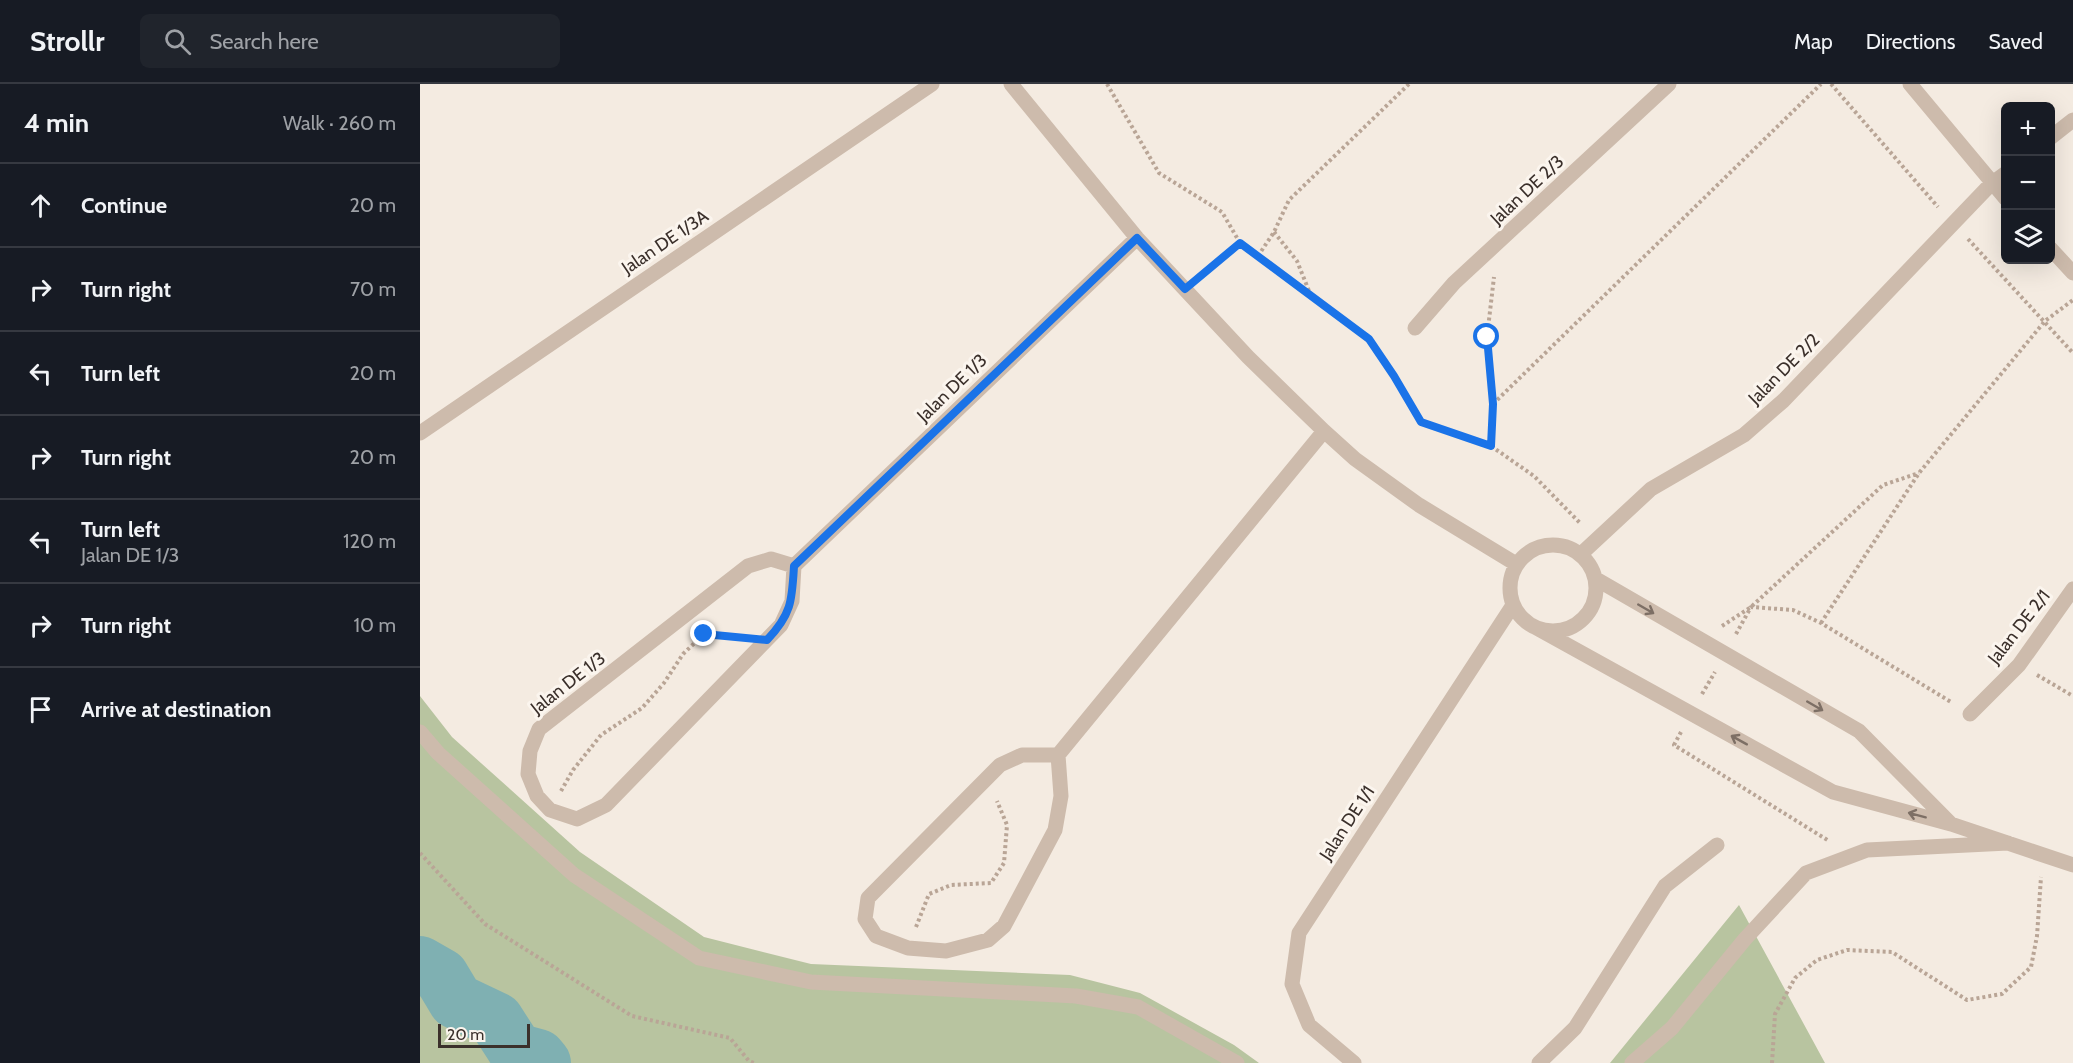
<!DOCTYPE html>
<meta charset="utf-8">
<style>
:root{--surface:#171b24;--page:#20242c;--text:#f1f3f6;--muted:#9ea1a6;--line:#363941}
body{margin:0;font-family:Cabin,sans-serif;background:var(--page);color:var(--text)}
.controls{position:absolute;right:18px;top:18px;display:grid;overflow:hidden;border-radius:9px;box-shadow:0 6px 24px #0002}
.controls button{width:54px;height:54px;display:grid;place-items:center;padding:0;border:0;border-bottom:2px solid var(--line);background:var(--surface);color:var(--text);font:30px sans-serif}
.scale{position:absolute;left:18px;bottom:15px;width:92px;box-sizing:border-box;padding-left:6px;border:3px solid #3b302b;border-top:0;font-size:16px;line-height:21px;white-space:nowrap;color:#3b302b;-webkit-text-stroke:4px #fbf5ee;paint-order:stroke}
.stop{position:absolute;width:18px;height:18px;margin:-14px;border:4px solid #1a73e8;border-radius:50%;background:#fff}
.stop.end{background:#1a73e8;border-color:#fff;box-shadow:0 2px 6px #0008}
.list{margin:0;padding:0;list-style:none}
h2{display:flex;justify-content:space-between;align-items:center;height:78px;margin:0;padding:0 24px;font-size:26px}
h2 small{font-size:20px;font-weight:400;color:var(--muted)}
.list li{display:grid;grid-template-columns:39px 1fr auto;gap:18px;align-items:center;box-sizing:border-box;height:84px;padding:0 24px;border-top:2px solid var(--line)}
.list b{display:block;font-size:22px;white-space:nowrap}
.list p{margin:0;font-size:20px;white-space:nowrap;color:var(--muted)}
.list em{font-size:20px;font-style:normal;color:var(--muted)}
.icon{flex:none;width:33px;height:33px;fill:none;stroke:currentColor;stroke-width:2;stroke-linecap:round;stroke-linejoin:round}
.map{position:relative;flex:none;width:1653px;height:979px;overflow:hidden}
header{display:flex;align-items:center;gap:36px;box-sizing:border-box;height:84px;padding:0 30px;background:var(--surface);border-bottom:2px solid var(--line)}
header strong{font-size:28px}
nav{display:flex;gap:33px;margin-inline-start:auto;font-size:21px}
.search{width:420px;height:54px;background:var(--page);display:flex;align-items:center;gap:15px;box-sizing:border-box;padding:0 21px;border-radius:9px;color:var(--muted);font-size:22px}
main{display:flex}
aside{flex:1;background:var(--surface)}
.map>svg:first-child{display:block}
.green{fill:#b8c4a0}
.lines{fill:none;stroke-linecap:round;stroke-linejoin:round}
.river{stroke:#7fb0b2;stroke-width:56}
.path{stroke:#b9a596;stroke-width:4;stroke-dasharray:3 3;stroke-linecap:butt}
.minor{stroke:#cdbbac;stroke-width:15}
.oneway{stroke:#7d6f65}
.route{stroke:#1a73e8;stroke-width:8}
.labels{text-anchor:middle;stroke-width:6;stroke-linejoin:round;paint-order:stroke}
.street-label{font-size:18px;fill:#3b302b;stroke:#fbf5ee}
</style>
<header>
<strong>Strollr</strong>
<div class="search"><svg class="icon" aria-label="search" viewBox="0 0 24 24"><circle cx="10" cy="10" r="6"/><path d="M15 15l6 6"/></svg>Search here</div>
<nav><a>Map</a><a>Directions</a><a>Saved</a></nav>
</header>
<main>
<aside>
<h2>4 min<small>Walk · 260 m</small></h2>
<ul class="list">
<li><svg class="icon" aria-label="ahead" viewBox="0 0 24 24"><path d="M12 20V5M6 11l6-6 6 6"/></svg><div><b>Continue</b></div><em>20 m</em></li>
<li><svg class="icon" aria-label="right" viewBox="0 0 24 24"><path d="M7 20v-9h11M14 6l5 5-5 5"/></svg><div><b>Turn right</b></div><em>70 m</em></li>
<li><svg class="icon" aria-label="left" viewBox="0 0 24 24"><path d="M17 20v-9H6M10 6l-5 5 5 5"/></svg><div><b>Turn left</b></div><em>20 m</em></li>
<li><svg class="icon" aria-label="right" viewBox="0 0 24 24"><path d="M7 20v-9h11M14 6l5 5-5 5"/></svg><div><b>Turn right</b></div><em>20 m</em></li>
<li><svg class="icon" aria-label="left" viewBox="0 0 24 24"><path d="M17 20v-9H6M10 6l-5 5 5 5"/></svg><div><b>Turn left</b><p>Jalan DE 1/3</p></div><em>120 m</em></li>
<li><svg class="icon" aria-label="right" viewBox="0 0 24 24"><path d="M7 20v-9h11M14 6l5 5-5 5"/></svg><div><b>Turn right</b></div><em>10 m</em></li>
<li><svg class="icon" aria-label="arrive" viewBox="0 0 24 24"><path d="M6 21V4h12l-3 4 3 4H6"/></svg><div><b>Arrive at destination</b></div></li>
</ul>
</aside>
<div class="map">
<svg width="1653" height="979" viewBox="0 0 1653 979">
<rect width="100%" height="100%" fill="#f4ebe1"/>
<path class="green" d="M0,612L32,653L160,768L284,853L391,880L650,891L720,909L814,961L839,979H0Z
M1319,821L1405,979H1190Z"/>
<g class="lines">
<path class="river" d="M0,880L21,892L36,917L76,936L96,967L118,973L123,979"/>
<path class="path" d="M687,0L739,89L802,128L820,159L949,255L974,292L1001,338L1071,362L1114,392L1161,440
M1411,0L1518,123
M854,148L877,177L891,212
M1548,155L1653,269
M838,172L854,148L869,116L989,0
M782,191L820,159
M1073,320L1401,0
M1071,362L1073,320L1067,253L1074,193
M1401,539L1499,389L1625,237L1653,216
M1302,542L1331,523L1463,401L1499,389
M1316,550L1331,523L1373,526L1401,539L1531,618
M1617,591L1653,612
M1282,610L1295,588
M1261,648L1254,661L1409,757
M141,707L153,686L181,651L222,624L244,599L263,570L284,550L316,553
M0,769L65,840L212,932L310,954L329,977L334,979
M496,843L509,810L531,801L571,799L584,779L587,741L577,717
M1352,979L1355,930L1375,894L1397,876L1427,866L1472,868L1547,916L1582,910L1611,883L1617,852L1621,793"/>
<path class="minor" d="M591,0L717,154L828,273L904,347L935,375L999,421L1096,480
M1490,0L1586,115
M1630,54L1653,36
M1630,164L1653,189
M995,244L1034,199L1249,0
M0,349L512,0
M1090 504a43 43 0 1 1 86 0a43 43 0 1 1-86 0Z
M1161,470L1231,405L1324,351L1363,317L1571,100L1586,89
M374,482L351,475L328,482L119,645L110,667L108,690L117,712L130,726L157,735L186,721L361,541L372,517L374,482L717,154
M1113,542L1413,708L1531,740L1439,647L1176,495
M1550,630L1599,581L1653,505
M0,648L18,669L154,791L279,874L391,898L656,912L718,923L817,979
M638,671H602L580,681L448,814L445,835L456,852L488,864L526,867L568,856L584,842L635,746L641,712L638,671L904,347
M1531,740L1653,781
M934,979L889,941L872,900L879,849L1093,521
M1119,979L1155,944L1245,802L1297,761
M1212,979L1252,944L1325,855L1386,789L1447,766L1588,759"/>
</g>
<defs><path id="oneway-shaft" d="M-6 0H5M1.5-3L5.5 0L1.5 3" fill="none" stroke-width="1.6" stroke-linecap="round" stroke-linejoin="round" transform="scale(1.5)"/></defs>
<g class="oneway">
<use href="#oneway-shaft" transform="translate(1226 525) rotate(30)"/>
<use href="#oneway-shaft" transform="translate(1395 622) rotate(30)"/>
<use href="#oneway-shaft" transform="translate(1319 656) rotate(-151)"/>
<use href="#oneway-shaft" transform="translate(1497 731) rotate(-165)"/>
</g>
<g class="lines">
<path class="route" d="M284,550L347,556C372,530 372,516 374,482L717,154L765,205L820,159L949,255L974,292L1001,338L1071,362L1073,320L1067,253"/>
</g>
<g class="labels">
<g class="street-label">
<text transform="translate(1107 106) rotate(-43)" y="6">Jalan DE 2/3</text>
<text transform="translate(245 158) rotate(-34)" y="6">Jalan DE 1/3A</text>
<text transform="translate(1364 285) rotate(-45)" y="6">Jalan DE 2/2</text>
<text transform="translate(532 304) rotate(-44)" y="6">Jalan DE 1/3</text>
<text transform="translate(1599 543) rotate(-52)" y="6">Jalan DE 2/1</text>
<text transform="translate(148 599) rotate(-38)" y="6">Jalan DE 1/3</text>
<text transform="translate(927 739) rotate(-57)" y="6">Jalan DE 1/1</text>
</g>
</g>
</svg>
<div class="controls">
<button>+</button>
<button>−</button>
<button><svg class="icon" aria-label="layers" viewBox="0 0 24 24"><path d="M12 4l9 5-9 5-9-5zM3 14l9 5 9-5"/></svg></button>
</div>
<div class="scale">20 m</div>
<div class="stop" style="left:1067px;top:253px"></div>
<div class="stop end" style="left:284px;top:550px"></div>
</div>
</main>
